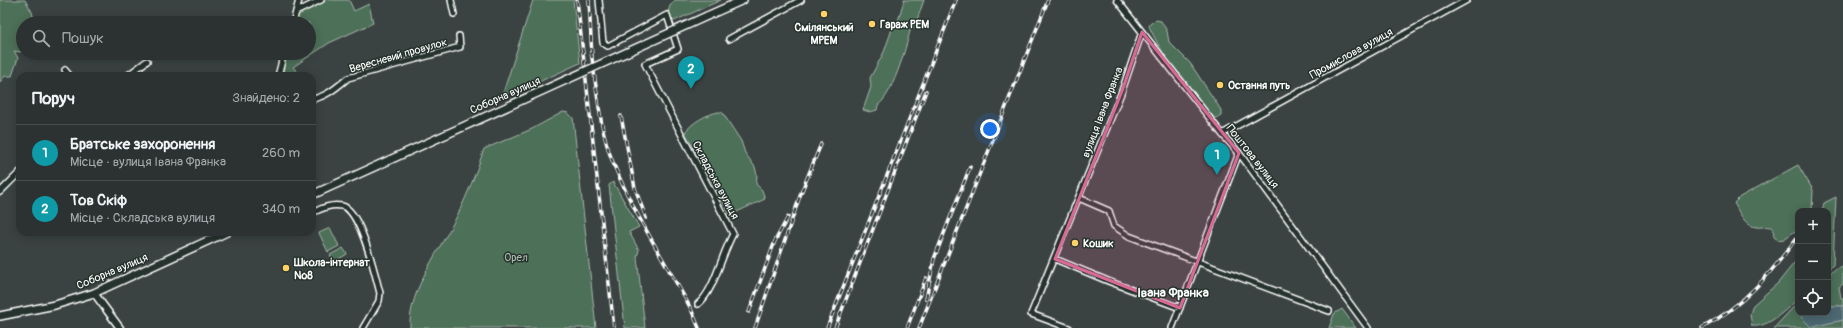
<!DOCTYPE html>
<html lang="uk">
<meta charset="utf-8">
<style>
:root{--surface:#2c3232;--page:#383e3e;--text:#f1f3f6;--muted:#a6aaac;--line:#484d4d;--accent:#ffd166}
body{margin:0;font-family:Pangolin,sans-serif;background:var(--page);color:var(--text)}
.controls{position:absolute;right:12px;bottom:12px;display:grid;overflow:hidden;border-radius:8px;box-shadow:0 2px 10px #0003}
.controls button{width:36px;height:36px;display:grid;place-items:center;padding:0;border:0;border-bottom:1px solid var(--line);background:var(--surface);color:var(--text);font:20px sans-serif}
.you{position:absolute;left:990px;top:129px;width:14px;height:14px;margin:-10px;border:3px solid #fff;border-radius:50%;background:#1a73e8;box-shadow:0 0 0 6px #1a73e833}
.badge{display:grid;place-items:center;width:26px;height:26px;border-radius:50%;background:var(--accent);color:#fff;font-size:13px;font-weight:700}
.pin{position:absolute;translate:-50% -33px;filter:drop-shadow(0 1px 2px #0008)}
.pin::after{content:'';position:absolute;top:21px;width:14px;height:12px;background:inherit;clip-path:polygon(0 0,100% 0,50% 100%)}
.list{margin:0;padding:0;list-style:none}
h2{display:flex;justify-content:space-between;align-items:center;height:52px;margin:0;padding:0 16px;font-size:17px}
h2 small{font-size:13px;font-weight:400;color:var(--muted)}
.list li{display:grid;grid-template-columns:26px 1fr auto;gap:12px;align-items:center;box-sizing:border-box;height:56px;padding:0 16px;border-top:1px solid var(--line)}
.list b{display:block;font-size:15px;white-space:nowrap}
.list p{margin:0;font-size:13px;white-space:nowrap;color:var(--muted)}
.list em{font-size:13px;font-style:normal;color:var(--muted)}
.icon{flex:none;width:22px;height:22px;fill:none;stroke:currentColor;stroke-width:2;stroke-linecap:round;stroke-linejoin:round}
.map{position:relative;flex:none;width:1843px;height:328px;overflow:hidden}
.search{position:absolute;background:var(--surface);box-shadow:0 2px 10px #0003;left:16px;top:16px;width:300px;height:44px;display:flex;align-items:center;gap:10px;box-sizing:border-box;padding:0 14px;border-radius:22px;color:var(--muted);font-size:15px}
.panel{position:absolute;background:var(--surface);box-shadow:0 2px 10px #0003;left:16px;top:72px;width:300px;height:164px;border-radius:12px}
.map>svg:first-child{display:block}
.green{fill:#4e6f59;stroke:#a6b7ac}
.water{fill:#4e6772;stroke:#95a4aa}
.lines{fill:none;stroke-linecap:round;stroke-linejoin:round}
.minor-casing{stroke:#fff;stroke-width:8}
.tertiary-casing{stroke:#fff;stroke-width:9}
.secondary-casing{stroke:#fff;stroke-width:10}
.minor{stroke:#26332d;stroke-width:5}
.tertiary{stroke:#26332d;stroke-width:6}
.secondary{stroke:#26332d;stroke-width:7}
.rail-casing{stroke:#fff;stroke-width:3.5}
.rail{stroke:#26332d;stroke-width:2;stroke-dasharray:6;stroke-linecap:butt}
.secondary-bridge-casing{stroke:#fff;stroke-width:10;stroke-linecap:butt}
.secondary-bridge{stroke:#26332d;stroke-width:7}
.marked{fill:#d76994;fill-opacity:0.2;stroke:#d76994;stroke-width:3;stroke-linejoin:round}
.poi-dot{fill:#ffd166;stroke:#26332d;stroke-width:1.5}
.labels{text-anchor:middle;stroke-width:3;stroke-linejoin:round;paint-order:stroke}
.poi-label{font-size:11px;font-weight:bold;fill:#fff;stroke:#26332d;text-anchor:start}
.street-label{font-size:11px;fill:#fff;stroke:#26332d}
.park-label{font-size:11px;fill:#afbeb4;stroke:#26332d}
.quarter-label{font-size:13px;font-weight:bold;fill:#fff;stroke:#26332d}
</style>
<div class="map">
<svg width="1843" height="328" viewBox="0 0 1843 328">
<rect width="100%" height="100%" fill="#3b4342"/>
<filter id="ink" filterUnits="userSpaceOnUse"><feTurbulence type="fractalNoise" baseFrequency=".025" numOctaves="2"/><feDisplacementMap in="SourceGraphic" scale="8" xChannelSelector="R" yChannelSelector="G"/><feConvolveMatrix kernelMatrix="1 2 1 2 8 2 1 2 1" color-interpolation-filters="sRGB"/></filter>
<g filter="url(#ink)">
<path class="green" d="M0,0H25L32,12L35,23H23V50L20,52L14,51L18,58L12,76H5L0,82Z
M321,0H349L354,11L369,4L373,23L329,43L293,67L301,76H278L284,53H309V23H293L296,12Z
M533,0H573L580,63L519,91L512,93H503Z
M675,0H721L674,21L667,15L670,6Z
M904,0H924L915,26L910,31C906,48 892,96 878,105L877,110L870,112L863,110L871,87L870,78L884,52L892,29L898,21Z
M1156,20L1161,21L1167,31L1169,42L1190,63L1221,110V116L1215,119C1204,106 1193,92 1183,77C1181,74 1177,72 1174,69C1169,63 1151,33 1149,26L1151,23Z
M563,112L568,113L573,118L596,328H410C408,290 442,247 458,214C468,193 477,171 484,149L532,129Z
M718,112H722L741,141L745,153L755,167L757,175L756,184L762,190L765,199L730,215L685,132C693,122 705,115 718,112Z
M1798,165L1813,190L1812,211H1798V229L1784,239L1778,240L1774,237L1773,228C1766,225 1763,228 1756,227C1745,226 1739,212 1734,203L1740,197Z
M613,182L639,227L629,232L639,250L637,257L645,328H625L609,185Z
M1836,197L1833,265L1828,269V211H1822L1824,203Z
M330,228L339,246L328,252L319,233Z
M343,248L347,254L334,262L330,255Z
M1798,258V299C1786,309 1769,328 1752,326L1750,314L1753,305L1778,283Z
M1843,265V284L1839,287L1841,298H1843V306H1828V274Z
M1798,302V313H1802V318L1811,327L1843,320V328H1774Z
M1342,309L1356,328H1329L1334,314Z"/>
<path class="water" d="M1828,306H1843V320L1811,327L1802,318V313H1828Z"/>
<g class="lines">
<defs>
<path id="minor" d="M451,0L454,14
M599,0L603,43L608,46L667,15L678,49L645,64L733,234C722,253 714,292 698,304
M1117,0L1222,134L1239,153L1368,328
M296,12L321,0
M293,23L299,0
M729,39L801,0
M65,70L70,76
M127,76L147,61
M278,76L284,53
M312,99C326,97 337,87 348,78L460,47L459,36
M1222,134L1467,0
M0,192L20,172
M1079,198L1109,211L1114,226L1129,236L1329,311
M312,213C322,208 331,204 342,206C361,210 375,275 380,293L379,301L363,328
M212,232L216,237
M1055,259L1108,281L1180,308
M1069,328L1031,314L1122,91L1142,32
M1172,328L1239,153"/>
<path id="tertiary" d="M94,293L120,328"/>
<path id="secondary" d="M707,16L743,0
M312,195L447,134
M0,316L55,305L94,293L227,232"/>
</defs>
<use href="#minor" class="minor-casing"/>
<use href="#tertiary" class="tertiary-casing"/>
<use href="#secondary" class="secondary-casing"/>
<use href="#minor" class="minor"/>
<use href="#tertiary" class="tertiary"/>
<use href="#secondary" class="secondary"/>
<defs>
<path id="rail" d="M577,0L614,328
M589,0L592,57
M591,52C597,88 599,127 612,160C632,211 665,261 691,309L699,328
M621,116L635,188L646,218
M926,299L934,259L970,167
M749,312L775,241L788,217
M755,328L801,193L821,144
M827,328L956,0
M835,328L926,91
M907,328L926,278
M919,328L1048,0
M1702,328C1744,305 1770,275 1798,236"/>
</defs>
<use href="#rail" class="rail-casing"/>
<use href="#rail" class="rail"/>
<defs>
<path id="secondary-bridge" d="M447,134L707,16"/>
</defs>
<use href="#secondary-bridge" class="secondary-bridge-casing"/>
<use href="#secondary-bridge" class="secondary-bridge"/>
</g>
</g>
<path class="marked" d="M1142,32L1239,153L1180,308L1055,259L1122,91Z"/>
<g class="poi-dot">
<circle cx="824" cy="14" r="4"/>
<circle cx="872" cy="24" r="4"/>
<circle cx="1220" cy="85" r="4"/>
<circle cx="1075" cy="243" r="4"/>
<circle cx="286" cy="268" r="4"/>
</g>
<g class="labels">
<g class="poi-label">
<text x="880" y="28">Гараж РЕМ</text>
<text x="824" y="31" text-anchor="middle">Смілянський<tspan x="824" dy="13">МРЕМ</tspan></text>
<text x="1228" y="89">Остання путь</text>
<text x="1083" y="247">Кошик</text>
<text x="294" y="266">Школа-інтернат<tspan x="294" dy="13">№8</tspan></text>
</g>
<g class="street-label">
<text transform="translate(1351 53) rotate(-29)" y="4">Промислова вулиця</text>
<text transform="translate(398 55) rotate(-16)" y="4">Вересневий провулок</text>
<text transform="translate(505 95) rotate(-24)" y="4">Соборна вулиця</text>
<text transform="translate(1102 112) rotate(-69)" y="4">вулиця Івана Франка</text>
<text transform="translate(1253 156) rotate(52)" y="4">Поштова вулиця</text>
<text transform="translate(716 180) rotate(62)" y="4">Складська вулиця</text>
<text transform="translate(112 271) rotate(-23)" y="4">Соборна вулиця</text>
</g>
<g class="park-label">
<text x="516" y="261">Орел</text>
</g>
<g class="quarter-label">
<text x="1173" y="297">Івана Франка</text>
</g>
</g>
</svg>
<div class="controls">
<button>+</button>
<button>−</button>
<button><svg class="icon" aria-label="locate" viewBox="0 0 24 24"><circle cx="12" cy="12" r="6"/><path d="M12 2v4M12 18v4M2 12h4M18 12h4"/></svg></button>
</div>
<div class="you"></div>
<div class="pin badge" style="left:1217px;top:175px;background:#0f9aa8">1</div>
<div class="pin badge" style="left:691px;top:89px;background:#0f9aa8">2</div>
<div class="search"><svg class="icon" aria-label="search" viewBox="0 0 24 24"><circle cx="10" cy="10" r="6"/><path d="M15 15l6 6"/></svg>Пошук</div>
<section class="panel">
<h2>Поруч<small>Знайдено: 2</small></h2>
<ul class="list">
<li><span class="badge" style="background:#0f9aa8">1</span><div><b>Братське захоронення</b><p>Місце · вулиця Івана Франка</p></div><em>260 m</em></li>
<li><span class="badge" style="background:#0f9aa8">2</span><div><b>Тов Скіф</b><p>Місце · Складська вулиця</p></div><em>340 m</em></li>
</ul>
</section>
</div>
